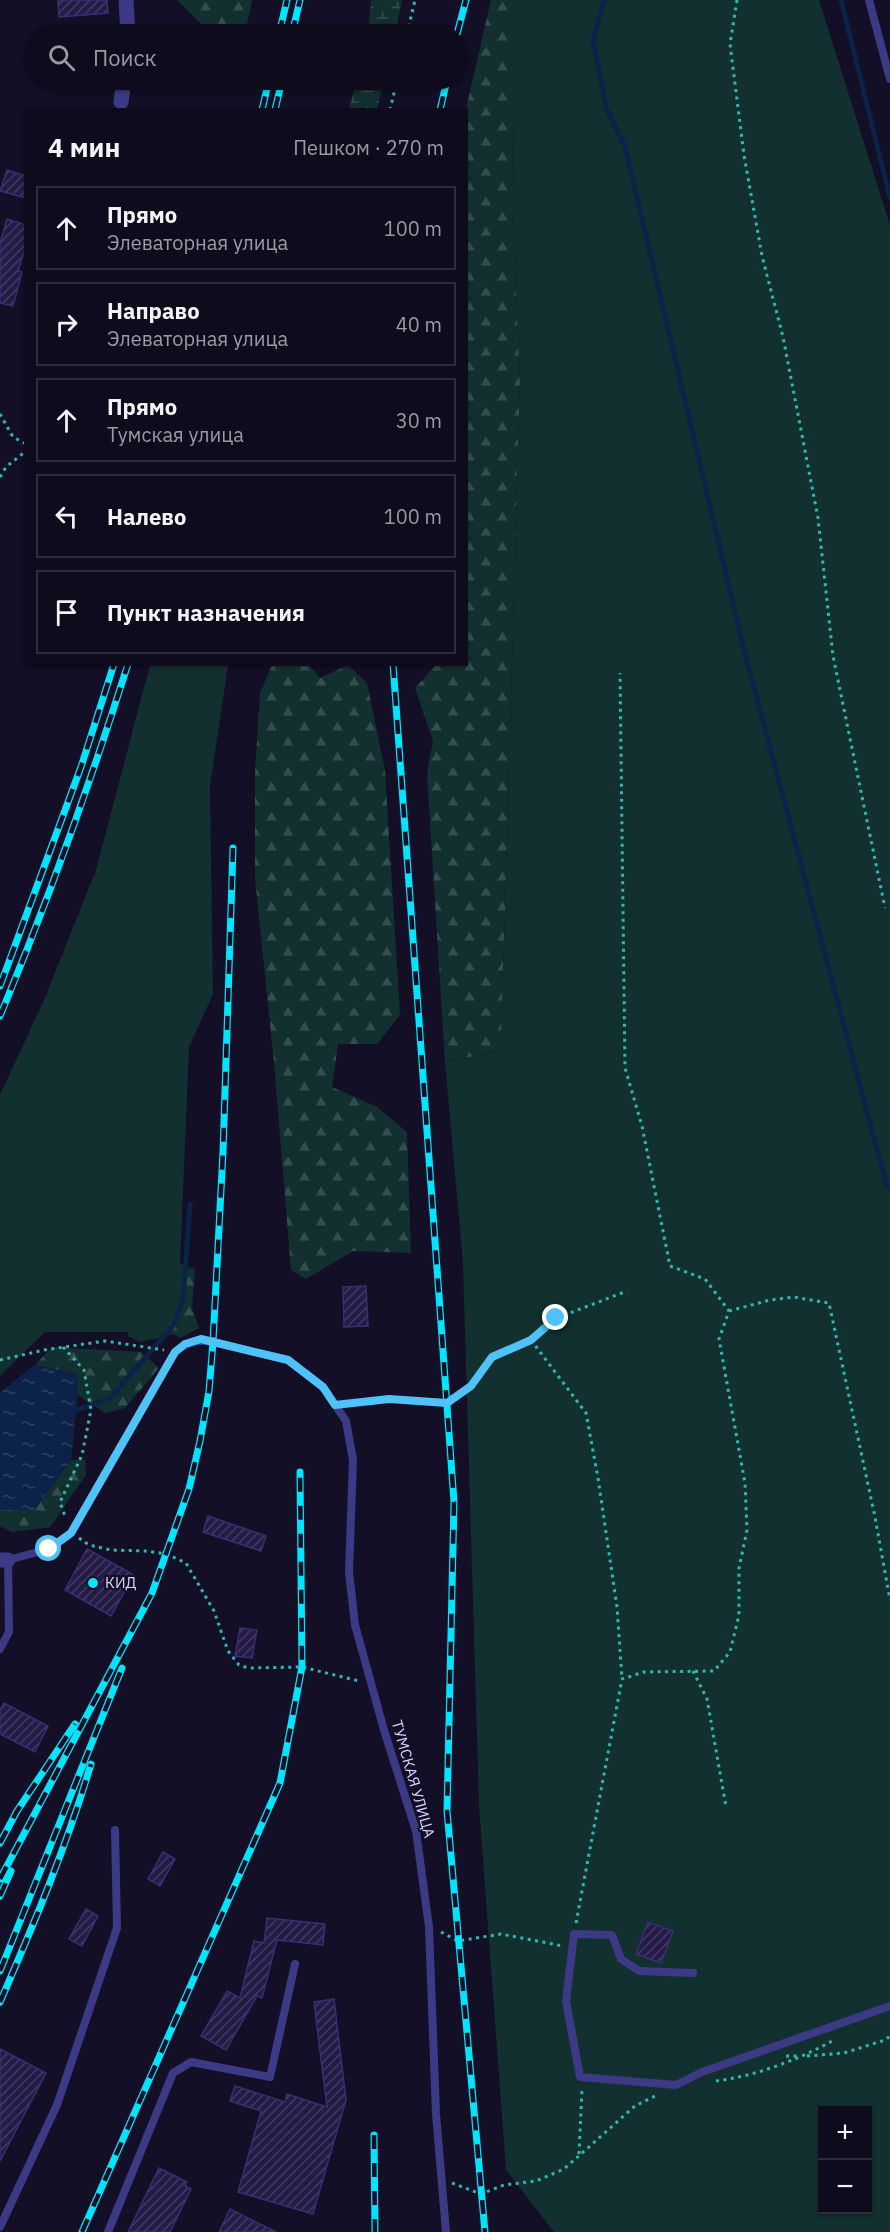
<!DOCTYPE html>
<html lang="ru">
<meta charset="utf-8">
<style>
:root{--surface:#0e0b1c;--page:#1c1929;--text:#f1f3f6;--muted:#9b9ba3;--line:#2e2b3b}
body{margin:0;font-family:"IBM Plex Sans",sans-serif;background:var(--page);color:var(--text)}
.controls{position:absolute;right:18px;bottom:18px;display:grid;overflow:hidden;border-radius:0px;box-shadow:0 2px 4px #0004}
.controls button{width:54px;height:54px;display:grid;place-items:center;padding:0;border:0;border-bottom:2px solid var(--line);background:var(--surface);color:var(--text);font:30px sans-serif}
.stop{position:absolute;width:18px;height:18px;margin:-14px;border:4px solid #4fc3f7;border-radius:50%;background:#fff}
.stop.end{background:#4fc3f7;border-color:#fff;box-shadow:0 2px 6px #0008}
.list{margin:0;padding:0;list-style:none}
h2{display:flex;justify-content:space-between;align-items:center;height:78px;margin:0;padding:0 24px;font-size:26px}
h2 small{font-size:20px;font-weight:400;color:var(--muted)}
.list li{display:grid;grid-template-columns:39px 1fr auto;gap:18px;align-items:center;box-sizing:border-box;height:84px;margin:0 12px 12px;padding:0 12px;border:2px solid var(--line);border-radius:0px}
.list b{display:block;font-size:22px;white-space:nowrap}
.list p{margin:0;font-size:20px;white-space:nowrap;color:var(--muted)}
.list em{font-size:20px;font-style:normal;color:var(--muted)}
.icon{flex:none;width:33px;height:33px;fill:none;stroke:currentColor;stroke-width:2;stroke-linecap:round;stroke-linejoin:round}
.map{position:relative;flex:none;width:890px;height:2232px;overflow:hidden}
.search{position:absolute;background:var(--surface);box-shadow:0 2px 4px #0004;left:24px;top:24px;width:444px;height:66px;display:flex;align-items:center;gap:15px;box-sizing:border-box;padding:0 21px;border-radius:33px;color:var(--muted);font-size:22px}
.panel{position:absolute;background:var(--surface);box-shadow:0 2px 4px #0004;left:24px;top:108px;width:444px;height:558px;border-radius:0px}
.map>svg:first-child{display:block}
.forest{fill:url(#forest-firs)}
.wetland{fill:url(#wetland-marsh)}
.green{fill:#12302f;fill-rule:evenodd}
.water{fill:url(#water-ripples)}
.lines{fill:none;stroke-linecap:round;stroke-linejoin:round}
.stream{stroke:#0c2248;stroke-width:5}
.building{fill:url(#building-hatch);stroke:#3b2d73;stroke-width:1.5}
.path{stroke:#2fb8b0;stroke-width:3;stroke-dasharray:3 4.5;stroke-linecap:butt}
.lane{stroke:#3d3a85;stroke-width:8}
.street{stroke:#3d3a85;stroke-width:15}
.rail-casing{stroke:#00e5ff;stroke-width:7}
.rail{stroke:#130f26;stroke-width:4.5;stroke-dasharray:14;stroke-linecap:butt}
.route{stroke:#4fc3f7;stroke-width:8}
.poi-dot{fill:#00e5ff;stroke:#130f26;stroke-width:2}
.labels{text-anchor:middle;stroke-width:4.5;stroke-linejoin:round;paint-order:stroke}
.poi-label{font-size:15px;fill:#d9d4ff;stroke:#130f26;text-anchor:start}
.street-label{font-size:15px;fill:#d9d4ff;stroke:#130f26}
</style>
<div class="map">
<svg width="890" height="2232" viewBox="0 0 890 2232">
<defs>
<pattern id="forest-firs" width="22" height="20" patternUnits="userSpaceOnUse" patternTransform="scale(1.5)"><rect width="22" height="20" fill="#12302f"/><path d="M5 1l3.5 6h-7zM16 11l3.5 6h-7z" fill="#344d4e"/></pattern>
<pattern id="wetland-marsh" width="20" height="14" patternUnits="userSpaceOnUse" patternTransform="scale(1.5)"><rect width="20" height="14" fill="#12302f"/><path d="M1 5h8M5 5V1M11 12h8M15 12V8" fill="none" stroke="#344d4e"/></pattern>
<pattern id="water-ripples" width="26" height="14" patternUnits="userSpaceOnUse" patternTransform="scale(1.5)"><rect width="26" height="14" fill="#0c2248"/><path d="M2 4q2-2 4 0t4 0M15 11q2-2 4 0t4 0" fill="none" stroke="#2f4163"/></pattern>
<pattern id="building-hatch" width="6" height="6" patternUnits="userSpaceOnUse" patternTransform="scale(1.5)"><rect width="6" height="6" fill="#241b47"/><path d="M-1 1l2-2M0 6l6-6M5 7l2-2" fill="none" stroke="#433b63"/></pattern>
</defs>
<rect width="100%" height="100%" fill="#130f26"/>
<path class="forest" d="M177,0H252L245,34H211Z
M491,0H515L513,208L520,382L501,1051L445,1062L427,773L433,741L415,688L436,665L466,664V109Z
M272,665H309L320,678L348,665L367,683L385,770L400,1015L377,1044H338L332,1087L377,1107L407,1132L411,1253L353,1251L306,1279L291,1270L274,1063L255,878V773L260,693Z
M177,1263L195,1269L192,1308L199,1328L180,1338L174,1334L140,1342L128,1336L129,1329Z
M52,1347L141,1352L159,1368L125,1408L105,1413L78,1395V1374L35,1365Z
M71,1460H85L86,1475L50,1527L12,1532L0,1526V1510H34Z"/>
<path class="wetland" d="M371,0H402L395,34H368Z
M357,80H384L377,109H349Z"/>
<path class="green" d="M515,0H819L890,225V2232H554L506,2170L479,1805L463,1264L445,1062L501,1051L520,382L513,208ZM822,2110H868V2210H822Z
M150,665H228L210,786L213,994L189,1047L178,1314L152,1332H45L0,1376V1095L44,1000L96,870Z"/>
<path class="water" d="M35,1365L78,1374V1395L71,1460L34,1510H0V1392Z"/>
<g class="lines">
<path class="stream" d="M604,0L593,41L606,107L625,147L744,650L887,1187
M841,0L890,198
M77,1410L110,1398L173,1326L183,1300L190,1204"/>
</g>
<path class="building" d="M58,0H107L108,13L59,17Z
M7,170L26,176V198L0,191Z
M7,219L26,225V246L18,271L22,272L13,306L0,303V243Z
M366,1286L368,1326L344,1327L343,1287Z
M208,1516L266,1536L261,1551L203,1532Z
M87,1549L134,1575L111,1616L65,1590Z
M240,1628L257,1630L252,1658L235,1656Z
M4,1703L48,1726L35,1752L0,1734V1710Z
M163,1852L175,1859L160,1886L148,1879Z
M86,1909L98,1916L82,1946L69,1939Z
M267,1918L325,1924L323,1945L277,1940L262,1998L257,1996L226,2050L201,2036L227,1991L240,1998L254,1941L264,1943Z
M648,1922L673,1931L661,1963L636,1954Z
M334,1999L346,2100L313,2214L238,2192L261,2111L230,2101L235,2086L285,2102L287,2094L327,2107L314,2002Z
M0,2049L46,2073L0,2161Z
M159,2168L187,2182L185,2186L191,2189L170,2232H128Z
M230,2209L276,2232H219Z"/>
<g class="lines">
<path class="path" d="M737,0L730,44L744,155L762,256L783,337L818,518L833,656L885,908
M407,34L415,0
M390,110L397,80
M0,414L13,437L26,444
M0,477L6,467L26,451
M729,1311L770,1300L794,1297L829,1303L875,1517L890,1600
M531,1340L586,1413L598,1478L617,1607L622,1679
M63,1347L84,1370L91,1410L82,1455L60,1502L66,1519
M0,1360L44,1350L105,1341L164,1350
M349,1403L389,1399L447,1403L471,1386L492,1357L531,1340L557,1318L627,1291
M79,1538L89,1545L111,1550L145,1551L167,1554L186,1563L214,1611L228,1651L239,1665L248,1668L302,1667L359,1681
M693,1671L707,1699L726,1807
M576,1923L622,1679L644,1672L714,1671L730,1652L739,1615V1568L747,1530L745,1483L719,1339L729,1311L705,1279L670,1266L642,1126L625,1068L620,673
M441,1932L458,1941L501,1934L563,1946
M786,2056H801
M807,2056L844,2053L885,2040L890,2036
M716,2081C756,2076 800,2059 834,2040
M579,2154L582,2089
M452,2183L481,2194L504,2185L536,2181L564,2169L635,2106L655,2096"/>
<path class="lane" d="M869,0L890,79
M0,1649L9,1632L8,1560L49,1549L71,1533L175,1352C188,1342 198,1339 213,1342L288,1360L323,1387L346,1421L353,1460L349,1572L355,1625L384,1730L416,1831L429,1927L436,2114L446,2232
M693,1973L639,1971L621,1959L612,1935L574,1934L566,2001L580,2077L676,2085L702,2072L890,2006
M0,2227L57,2105L117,1928L115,1830
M108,2232L173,2073L191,2062L270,2077L295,1964"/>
<path class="street" d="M126,0L128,34
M121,102L124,80
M0,1560H8"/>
<defs>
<path id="rail" d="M279,34L287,0
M292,34L300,0
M457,34L466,0
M262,110L269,80
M275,110L282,80
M440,110L447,80
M393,664L454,1502L447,1811L485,2232
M0,986L81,767L114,664
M0,1016C48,901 90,784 128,664
M0,1843L17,1811L75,1724
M0,1879L152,1593L189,1489L200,1441L209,1391L213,1342L223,1152L233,848
M0,1896L11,1871
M0,1971L122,1668
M0,2002C34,1924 67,1845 91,1764
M374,2135L375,2232
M82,2232L280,1783L302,1667L300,1472"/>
</defs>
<use href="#rail" class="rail-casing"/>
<use href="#rail" class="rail"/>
</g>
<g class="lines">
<path class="route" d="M49,1549L71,1533L175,1352L185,1344L201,1339L288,1360L323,1387L335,1405L389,1399L447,1403L471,1386L492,1357L531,1340L556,1318"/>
</g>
<circle class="poi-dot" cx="93" cy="1583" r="6"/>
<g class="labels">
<g class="poi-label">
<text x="105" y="1588">КИД</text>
</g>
<g class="street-label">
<text transform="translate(413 1779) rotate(74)" y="5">ТУМСКАЯ УЛИЦА</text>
</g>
</g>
</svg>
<div class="controls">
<button>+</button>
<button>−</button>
</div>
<div class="stop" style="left:49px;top:1549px"></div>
<div class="stop end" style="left:556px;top:1318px"></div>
<div class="search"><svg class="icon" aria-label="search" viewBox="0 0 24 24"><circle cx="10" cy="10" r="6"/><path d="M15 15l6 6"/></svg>Поиск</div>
<section class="panel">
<h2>4 мин<small>Пешком · 270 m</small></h2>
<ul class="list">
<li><svg class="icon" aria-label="ahead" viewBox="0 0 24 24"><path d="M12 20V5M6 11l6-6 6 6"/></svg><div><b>Прямо</b><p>Элеваторная улица</p></div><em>100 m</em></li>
<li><svg class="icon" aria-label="right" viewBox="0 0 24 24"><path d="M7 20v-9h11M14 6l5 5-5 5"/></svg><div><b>Направо</b><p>Элеваторная улица</p></div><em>40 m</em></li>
<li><svg class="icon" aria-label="ahead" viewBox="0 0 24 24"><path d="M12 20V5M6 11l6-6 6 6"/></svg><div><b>Прямо</b><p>Тумская улица</p></div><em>30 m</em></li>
<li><svg class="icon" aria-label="left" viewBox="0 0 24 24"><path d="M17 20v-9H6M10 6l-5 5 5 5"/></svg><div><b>Налево</b></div><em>100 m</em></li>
<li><svg class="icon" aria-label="arrive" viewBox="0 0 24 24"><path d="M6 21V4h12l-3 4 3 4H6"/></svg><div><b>Пункт назначения</b></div></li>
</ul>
</section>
</div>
